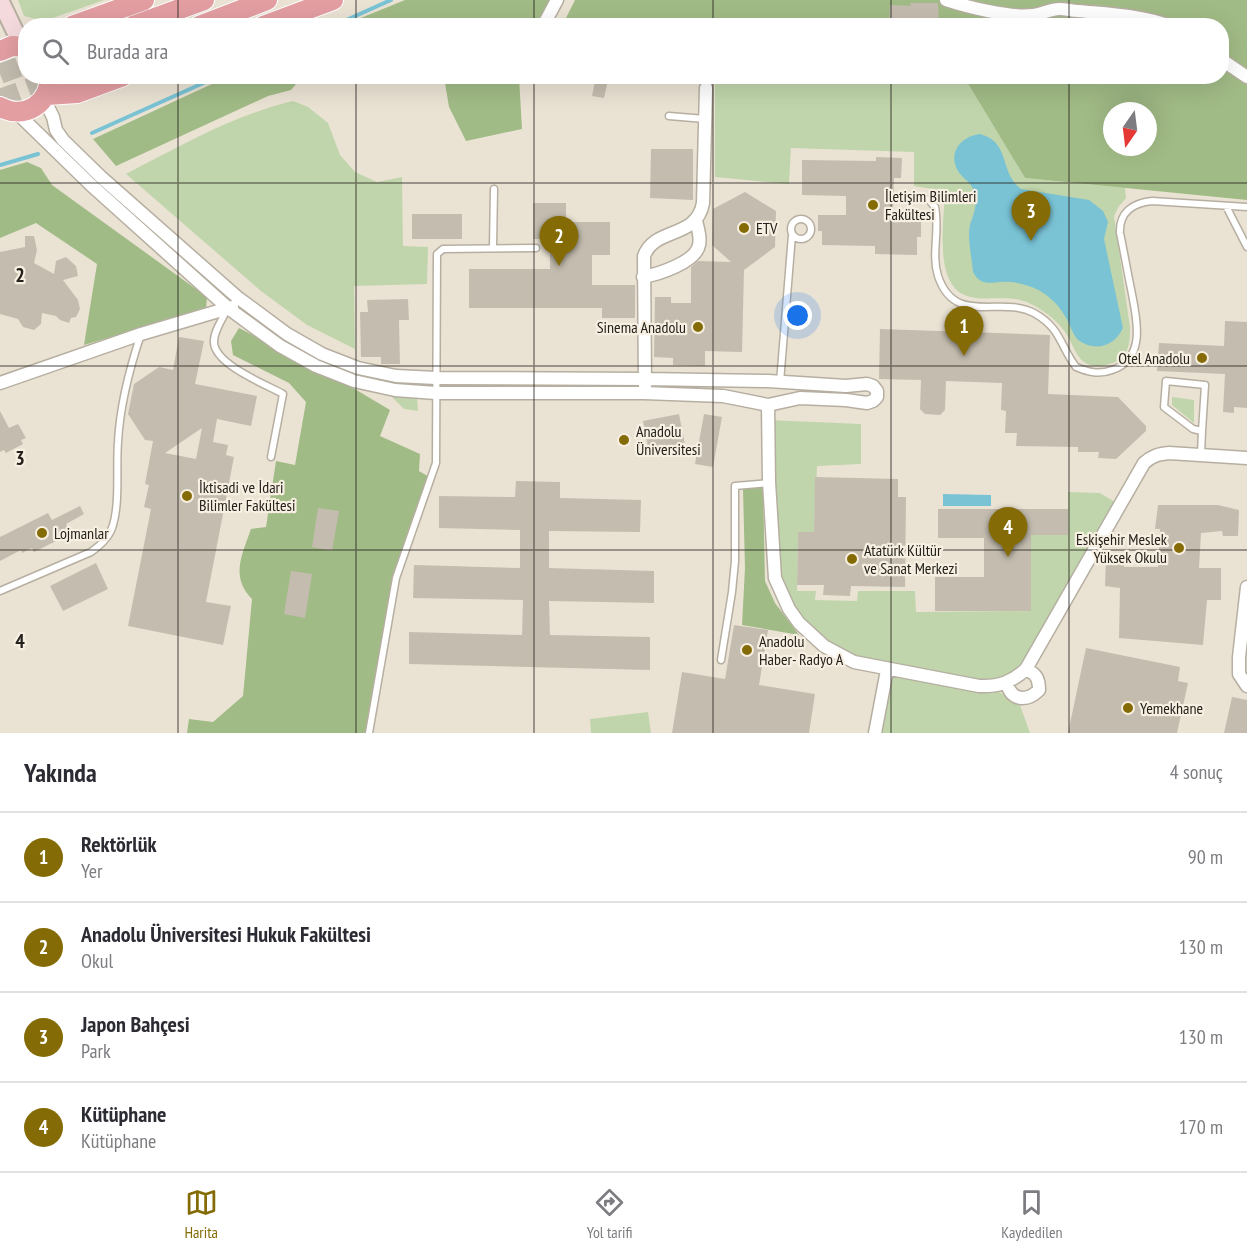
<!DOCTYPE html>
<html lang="tr">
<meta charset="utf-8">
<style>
:root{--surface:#fff;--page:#f2f2f3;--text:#2b2b33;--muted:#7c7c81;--line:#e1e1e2;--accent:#846b05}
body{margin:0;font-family:"PT Sans Narrow",sans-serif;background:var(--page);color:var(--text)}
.compass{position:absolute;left:1103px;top:102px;width:54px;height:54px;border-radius:50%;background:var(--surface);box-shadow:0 6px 24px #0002;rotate:194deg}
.you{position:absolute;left:798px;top:316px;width:21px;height:21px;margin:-15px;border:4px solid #fff;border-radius:50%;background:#1a73e8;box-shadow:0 0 0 9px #1a73e833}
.badge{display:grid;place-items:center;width:39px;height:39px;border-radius:50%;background:var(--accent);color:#fff;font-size:20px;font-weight:700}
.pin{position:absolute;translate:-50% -50px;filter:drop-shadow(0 2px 3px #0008)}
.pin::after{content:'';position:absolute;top:32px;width:21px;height:18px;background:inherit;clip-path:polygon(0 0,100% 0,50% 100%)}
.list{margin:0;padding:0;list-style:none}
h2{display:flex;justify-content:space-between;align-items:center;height:78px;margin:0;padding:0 24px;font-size:26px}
h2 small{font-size:20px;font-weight:400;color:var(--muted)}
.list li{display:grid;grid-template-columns:39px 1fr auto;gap:18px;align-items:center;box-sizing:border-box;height:90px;padding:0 24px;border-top:2px solid var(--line)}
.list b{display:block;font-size:22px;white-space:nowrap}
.list p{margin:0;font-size:20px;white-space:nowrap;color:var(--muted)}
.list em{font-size:20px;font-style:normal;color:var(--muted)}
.icon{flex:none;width:33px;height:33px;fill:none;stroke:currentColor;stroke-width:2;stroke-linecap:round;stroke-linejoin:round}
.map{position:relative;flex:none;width:1247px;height:733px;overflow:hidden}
.search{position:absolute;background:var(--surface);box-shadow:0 6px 24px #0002;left:18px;right:18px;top:18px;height:66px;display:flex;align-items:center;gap:15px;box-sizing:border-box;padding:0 21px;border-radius:24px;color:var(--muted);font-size:22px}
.sheet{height:438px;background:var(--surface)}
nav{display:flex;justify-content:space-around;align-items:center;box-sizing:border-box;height:84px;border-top:2px solid var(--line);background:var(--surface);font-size:16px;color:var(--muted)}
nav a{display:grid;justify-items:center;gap:3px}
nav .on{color:var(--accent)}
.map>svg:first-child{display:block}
.green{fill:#c0d5ab}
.forest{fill:#a1bb86;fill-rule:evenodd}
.water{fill:#79c3d5}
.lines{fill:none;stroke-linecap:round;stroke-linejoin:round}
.stream{stroke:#79c3d5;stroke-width:4}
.building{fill:#c4bdaf;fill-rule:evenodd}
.trunk-tunnel{stroke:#c2bcaf;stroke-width:20;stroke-dasharray:20 10;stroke-linecap:butt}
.service-casing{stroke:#b6afa1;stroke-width:9}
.minor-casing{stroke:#b6afa1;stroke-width:15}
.secondary-casing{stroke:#b6afa1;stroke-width:20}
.trunk-casing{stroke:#fff;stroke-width:22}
.service{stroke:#fff;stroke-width:6}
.minor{stroke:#fff;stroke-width:12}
.secondary{stroke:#f4dadc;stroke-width:16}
.trunk{stroke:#e39ea2;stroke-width:20}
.grid{fill:none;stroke:#24211c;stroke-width:1.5;stroke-opacity:0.55}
.poi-dot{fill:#846b05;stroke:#f7f0e2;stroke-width:2}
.labels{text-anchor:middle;stroke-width:4.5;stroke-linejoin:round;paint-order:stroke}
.poi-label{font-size:16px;fill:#24211c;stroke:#f7f0e2;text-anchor:start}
.grid-label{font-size:20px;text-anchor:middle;font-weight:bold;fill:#24211c;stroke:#f7f0e2;stroke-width:4.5;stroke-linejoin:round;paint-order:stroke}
</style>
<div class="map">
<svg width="1247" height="733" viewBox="0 0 1247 733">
<rect width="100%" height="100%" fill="#eae3d4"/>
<path class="green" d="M18,0H104L44,21L24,16Z
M715,77H964L1025,178L1125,188L1126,198L1119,206L1114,216L1130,327C1130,337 1130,346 1125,354C1117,365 1095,370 1084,362C1075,355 1073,344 1067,335C1059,321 1037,304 1020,300C996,294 964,308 950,281C938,259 944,216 945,191L914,186V152L791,148L789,184L715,177Z
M293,101L308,107L328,123L340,155L355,172L377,182L402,177L403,246L428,247L427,284L354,286L355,349L307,325L261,291L126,174C180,146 234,115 293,101Z
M389,394L417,395L418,411L404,409Z
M1172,397L1194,400V423L1172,405Z
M768,420L861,424V464L817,466L814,532H798L797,591H816L815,600L857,601L858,591H915L916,612L1031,611V535H1068V492L1100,493L1120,505L1026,669L991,687L1020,705L1030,733H875L887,670L824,646L781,594Z
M648,712L651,733H591L590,719Z"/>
<path class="forest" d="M405,0H552L537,25L341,26Z
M575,0H1247V200L1025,178L964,77L1222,76V26H600L564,22ZM1112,111H1148V147H1112Z
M227,77H310L296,84L291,90L268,96L116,166L93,139Z
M444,77H519L522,129L466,141L449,107Z
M27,162L41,168L52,185L207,297L206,309L84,345L97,264L36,223L0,238V170Z
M239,328L343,382L390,410L380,436L420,454L419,471L431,478L403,556L369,733H187L189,719L213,722L243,696L252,599C230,577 242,555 251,529L266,527L276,461L295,465L306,402L289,383L233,355L231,341Z
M763,487L765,581L775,603L799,635L742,625L745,568L743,489Z"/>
<path class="water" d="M980,134C1011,142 999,173 1021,189L1089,200L1103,211L1108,222L1104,239L1123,328C1114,347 1095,352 1078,340C1072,333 1070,324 1065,316C1057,302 1044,291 1029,286C1020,283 1010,281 1001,282C988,283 980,285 973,272C972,260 967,236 970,225C973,215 977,208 975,197C973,181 965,182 958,171C947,152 962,136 980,134Z
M943,494L991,495V506H943Z"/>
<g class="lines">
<path class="stream" d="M333,26L391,0
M92,133L219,76
M0,165L38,154"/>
</g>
<path class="building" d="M910,3H938L939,24L889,23L890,5L911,6Z
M596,76H609L604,98L592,96Z
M651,149H693V200L650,198Z
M876,157L902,158L901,178H894L893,210L921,211V237H917V255L875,254V246L822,245V231H818V215H846V196L802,195V160L876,161Z
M745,192L776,211L775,247L744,270L742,352L705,351V366L673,365V358L654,357L655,297H671V303H691V267L698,261L731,262L712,245L713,209Z
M533,203H566V222H610V255H592V285H635V318H602V308H469V269H550V239H533Z
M412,214H462V239H412Z
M25,236H34L37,250L34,263L54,274L56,261L66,257L76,266L78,276L63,280L78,300L80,309L76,317L71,318L69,323L60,320L56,316L42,313L41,324L34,330L23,327L18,319L0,314V252L25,247Z
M408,299L409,320H399L400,364H381V357H361L360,312H368L367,300Z
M1225,321L1247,322V408L1234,407V413L1223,412L1225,374L1157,371L1159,343L1224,346Z
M880,329L1050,335L1048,394L1118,397L1146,426V431L1116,459L1098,458L1099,452H1078V447L1016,446L1017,433H1005L1006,411L1001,410L1002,383L946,381L945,410L940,415L925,414L920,409L921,380L879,379Z
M179,337L204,341L195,384L257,396L251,426L217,419L213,442L228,445L226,455L234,457L206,602L231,606L223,645L128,626L151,509L144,507L149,485L145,484L153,441L145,440L128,414L134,384L159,367L173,370ZM202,428L196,459L165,453Z
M0,411L9,428L18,424L26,438L21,440L23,444L6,453L4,450L0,452Z
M679,414L686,450L650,457L643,421Z
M704,414L722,417L713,467L695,464Z
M815,477L898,479V497H906L905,587L851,586L850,596L823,595L824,585H797L798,532H814Z
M516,481L560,482V498L641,500L640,532L549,531V568L654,571V603L549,601L550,635L650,637V670L409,664V632L522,635L523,600L413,598L414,565L520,568V530L439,528V496L515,497Z
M1158,505H1218L1239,510L1238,536H1223L1222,531L1201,533L1199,568H1221V600H1207L1203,645L1119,638L1120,588L1105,586L1106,558H1122L1124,567H1158L1160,529H1155Z
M80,506L84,514L66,524L69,530L64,532L66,536L34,552L32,548L22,553L21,550L0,561V537L48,513L52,520Z
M318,508L339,511L332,551L312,547Z
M938,509H1068V535H1031V611H935V577H984V538H938Z
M96,563L108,589L63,611L50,586Z
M291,571L312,574L305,618L284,614Z
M734,625L768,630L759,685L815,694L809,733H672L682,672L725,679Z
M1086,648L1180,667L1178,681L1188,683L1177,733H1068Z
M1232,697L1247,700V733H1224Z"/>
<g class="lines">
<path class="trunk-tunnel" d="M0,74L26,64
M0,99L62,76"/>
<defs>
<path id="service" d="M669,116L705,119
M916,197L929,200L935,207C940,230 931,254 938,276C955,327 1000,295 1034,313C1061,328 1060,346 1076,367C1088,372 1099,375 1112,370C1148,358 1136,316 1131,289C1127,270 1124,252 1120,233C1119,213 1132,203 1152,201L1247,207
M1226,206L1247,247
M791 229a10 10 0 1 1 20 0a10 10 0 1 1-20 0Z
M493,247L494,189
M228,308C223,318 213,332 214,343C216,365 265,384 283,394L271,457
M1166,381L1205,385L1202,431L1193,429L1164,407Z
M780,382L792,235
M1201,454L1202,431
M0,591L91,552C101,545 110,537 113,525C120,502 116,466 118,442C120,404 129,370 141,334
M721,660L732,592L735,561V486L769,483
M369,733L396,578L436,463L437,254L443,249L536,248"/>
<path id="minor" d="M946,0C967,7 1011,18 1033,15C1042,14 1050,9 1060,9C1066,9 1072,11 1078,11C1110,14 1140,15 1170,26
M543,26L557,0
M1222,60L1247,77
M16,112L91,185L228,308L280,346L316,366L354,381L395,390L436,393H644L723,396L768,405L800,398L846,400L867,403L873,401L877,397V391L873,386L867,384L846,386L768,381L645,379L436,378L396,376L358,368L322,354L287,334L237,297L102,178L63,140L56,130L53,117L44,99
M643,277C659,274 696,262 699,245C701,237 698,229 696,221
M0,383L141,334L232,307
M645,386L644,256C654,227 697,239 703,203L706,88
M768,405L769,482L775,578L789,609L799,623L824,646L854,662L979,686C999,687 1012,682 1026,669L1144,463C1152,456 1158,454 1169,453L1247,458
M1247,587L1239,657V674L1247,686
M1007,683C1011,701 1027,702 1039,690C1039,678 1036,674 1026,669
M875,733L887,670"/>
<path id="secondary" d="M0,0L22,46"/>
<path id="trunk" d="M72,26L144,0
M133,26L204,0
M199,26L267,0
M263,26L333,0
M0,51L12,46L26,47
M47,95L77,93L123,76
M0,107C25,120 50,104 50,76"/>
</defs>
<use href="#service" class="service-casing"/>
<use href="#minor" class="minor-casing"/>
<use href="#secondary" class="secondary-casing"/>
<use href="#trunk" class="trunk-casing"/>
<use href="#service" class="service"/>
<use href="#minor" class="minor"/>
<use href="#secondary" class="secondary"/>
<use href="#trunk" class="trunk"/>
</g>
<path class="grid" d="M178,0V26M356,0V26M534,0V26M713,0V26M891,0V26M1069,0V26M178,76V733M356,76V733M534,76V733M713,76V733M891,76V733M1069,76V733M0,183H1247M0,366H1247M0,550H1247"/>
<g class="poi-dot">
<circle cx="873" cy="205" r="6"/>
<circle cx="744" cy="228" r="6"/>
<circle cx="698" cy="327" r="6"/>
<circle cx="1202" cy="358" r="6"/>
<circle cx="624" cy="440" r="6"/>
<circle cx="187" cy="496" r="6"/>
<circle cx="42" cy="533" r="6"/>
<circle cx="1179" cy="548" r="6"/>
<circle cx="852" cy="559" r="6"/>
<circle cx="747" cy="650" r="6"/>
<circle cx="1128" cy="708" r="6"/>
</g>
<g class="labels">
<g class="poi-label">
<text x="885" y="202">İletişim Bilimleri<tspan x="885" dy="18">Fakültesi</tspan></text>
<text x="756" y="234">ETV</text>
<text x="686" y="333" text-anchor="end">Sinema Anadolu</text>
<text x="1190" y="364" text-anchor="end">Otel Anadolu</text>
<text x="636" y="437">Anadolu<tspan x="636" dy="18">Üniversitesi</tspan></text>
<text x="199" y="493">İktisadi ve İdari<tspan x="199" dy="18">Bilimler Fakültesi</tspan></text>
<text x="54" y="539">Lojmanlar</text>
<text x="1167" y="545" text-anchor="end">Eskişehir Meslek<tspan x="1167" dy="18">Yüksek Okulu</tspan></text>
<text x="864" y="556">Atatürk Kültür<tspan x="864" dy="18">ve Sanat Merkezi</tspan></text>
<text x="759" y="647">Anadolu<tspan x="759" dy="18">Haber- Radyo A</tspan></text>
<text x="1140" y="714">Yemekhane</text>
</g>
</g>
<g class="grid-label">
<text x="20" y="282">2</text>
<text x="20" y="465">3</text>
<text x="20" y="648">4</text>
</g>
</svg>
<svg class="compass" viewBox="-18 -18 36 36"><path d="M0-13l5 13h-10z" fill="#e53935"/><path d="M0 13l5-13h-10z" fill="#7c7c81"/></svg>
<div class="you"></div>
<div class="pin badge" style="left:964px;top:356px">1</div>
<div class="pin badge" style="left:559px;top:266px">2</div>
<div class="pin badge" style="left:1031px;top:241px">3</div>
<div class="pin badge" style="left:1008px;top:557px">4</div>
<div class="search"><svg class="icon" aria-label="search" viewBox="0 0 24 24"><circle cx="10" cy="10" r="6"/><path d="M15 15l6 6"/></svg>Burada ara</div>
</div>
<section class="sheet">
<h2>Yakında<small>4 sonuç</small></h2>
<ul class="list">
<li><span class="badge">1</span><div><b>Rektörlük</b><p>Yer</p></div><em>90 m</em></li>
<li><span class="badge">2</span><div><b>Anadolu Üniversitesi Hukuk Fakültesi</b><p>Okul</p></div><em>130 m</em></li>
<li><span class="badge">3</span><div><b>Japon Bahçesi</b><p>Park</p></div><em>130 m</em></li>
<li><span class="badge">4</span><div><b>Kütüphane</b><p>Kütüphane</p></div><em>170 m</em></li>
</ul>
</section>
<nav>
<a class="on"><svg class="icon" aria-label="map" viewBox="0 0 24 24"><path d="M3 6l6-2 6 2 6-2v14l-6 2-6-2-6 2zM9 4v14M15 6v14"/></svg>Harita</a>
<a><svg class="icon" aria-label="directions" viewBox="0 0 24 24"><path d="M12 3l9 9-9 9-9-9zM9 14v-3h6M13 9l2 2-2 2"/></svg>Yol tarifi</a>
<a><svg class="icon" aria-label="saved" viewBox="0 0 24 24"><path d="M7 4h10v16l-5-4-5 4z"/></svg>Kaydedilen</a>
</nav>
